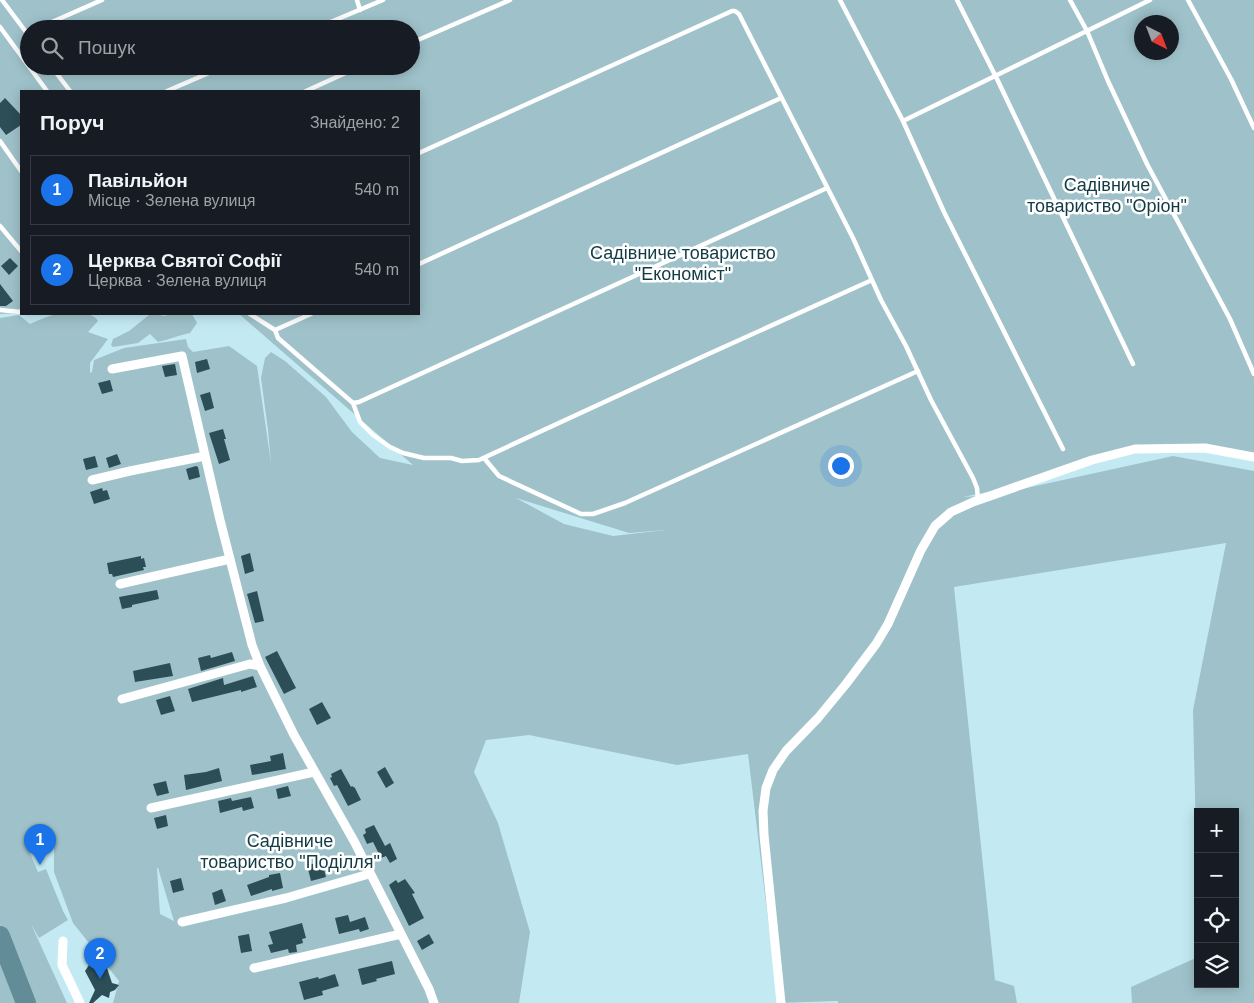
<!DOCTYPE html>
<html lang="uk">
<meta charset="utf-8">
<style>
:root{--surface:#171b24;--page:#20242c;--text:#f1f3f6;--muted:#9ea1a6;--line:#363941;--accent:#1a73e8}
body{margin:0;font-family:Arial,sans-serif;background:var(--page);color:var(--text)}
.controls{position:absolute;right:15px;bottom:15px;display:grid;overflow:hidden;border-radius:0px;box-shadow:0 2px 12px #0003}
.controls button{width:45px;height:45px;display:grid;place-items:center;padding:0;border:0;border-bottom:1px solid var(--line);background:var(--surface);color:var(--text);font:25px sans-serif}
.compass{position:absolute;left:1134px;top:15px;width:45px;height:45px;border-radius:50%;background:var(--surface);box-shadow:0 2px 12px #0003;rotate:138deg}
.you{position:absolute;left:840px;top:465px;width:18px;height:18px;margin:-12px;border:4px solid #fff;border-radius:50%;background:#1a73e8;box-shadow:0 0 0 8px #1a73e833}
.badge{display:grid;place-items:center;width:32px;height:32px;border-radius:50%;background:var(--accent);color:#fff;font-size:16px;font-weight:700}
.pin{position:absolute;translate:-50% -41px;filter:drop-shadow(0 1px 2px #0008)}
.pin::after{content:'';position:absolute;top:26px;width:18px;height:15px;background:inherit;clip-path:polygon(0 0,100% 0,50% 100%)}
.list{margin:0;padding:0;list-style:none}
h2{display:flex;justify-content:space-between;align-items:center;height:65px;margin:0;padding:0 20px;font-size:21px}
h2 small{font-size:16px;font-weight:400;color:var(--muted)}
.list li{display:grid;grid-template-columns:32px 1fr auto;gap:15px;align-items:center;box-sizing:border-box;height:70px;margin:0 10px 10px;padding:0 10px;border:1px solid var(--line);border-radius:0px}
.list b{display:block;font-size:19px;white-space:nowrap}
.list p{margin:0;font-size:16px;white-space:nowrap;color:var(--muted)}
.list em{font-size:16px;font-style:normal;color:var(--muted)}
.icon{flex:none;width:28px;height:28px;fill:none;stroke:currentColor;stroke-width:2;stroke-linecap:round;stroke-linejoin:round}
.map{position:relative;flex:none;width:1254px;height:1003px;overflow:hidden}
.search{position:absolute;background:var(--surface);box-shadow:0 2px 12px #0003;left:20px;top:20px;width:400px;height:55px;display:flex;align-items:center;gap:12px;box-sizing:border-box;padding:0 18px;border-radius:28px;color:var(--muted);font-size:19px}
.panel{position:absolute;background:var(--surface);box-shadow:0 2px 12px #0003;left:20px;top:90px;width:400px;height:225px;border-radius:0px}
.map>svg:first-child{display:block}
.green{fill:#9fc2ca;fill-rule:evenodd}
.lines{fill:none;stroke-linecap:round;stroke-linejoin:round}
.river{stroke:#628c97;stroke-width:20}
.building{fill:#2c4e56}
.lane{stroke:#fff;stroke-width:4.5}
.street{stroke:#fff;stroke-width:9}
.labels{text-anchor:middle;stroke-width:5;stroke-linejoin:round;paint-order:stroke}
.park-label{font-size:18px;fill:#123b44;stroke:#fff}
</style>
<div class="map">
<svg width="1254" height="1003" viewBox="0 0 1254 1003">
<rect width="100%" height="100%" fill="#c3eaf3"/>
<path class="green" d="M0,0H1254V461L1181,446L1113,456L1012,487L963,497L994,495L1173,456L1254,471V1003H1132L1131,987L1198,957V984H1235V812H1198V925L1193,710L1226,543L954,587L995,980L1014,986L1017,1003H838V1001L778,1003L748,754L677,765L529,735L486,740L474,772L498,823L530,932L519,1003H113L119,981L73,923L54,872V843L46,839H24L38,872L46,869L63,911L68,920L39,938L31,924L67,1003H35L16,976L14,953L0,925V318L19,315L30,324C39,320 48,316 57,314C67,312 93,311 98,321L88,332L108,339L90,363V373L92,372L94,360L124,348L186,339L188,347L193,352L229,346L257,366L271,463L268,430L261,378L265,358L271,352L285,361L326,397L352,432L380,458L413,465L239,314H419V91H21V313L0,314ZM1142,22H1172V52H1142ZM29,29H411V66H29ZM516,498L629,533L665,530L613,536L564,524ZM157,868H158L174,921L160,914Z
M153,314L165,316L170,314H192L197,323L190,333C179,335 168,340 158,342L150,334L138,343L113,347L111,345L113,339L129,331L149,315Z
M0,944L10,965L14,980L21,988L23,1003H0Z"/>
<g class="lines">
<path class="river" d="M0,936L26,1003"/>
</g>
<path class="building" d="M5,98L21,115V125L6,135L0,127V103Z
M10,258L18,266L9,275L1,266Z
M0,284L13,301L6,306H0Z
M207,359L210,369L197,373L195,362Z
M175,364L177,375L165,377L162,366Z
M110,380L113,391L102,394L98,383Z
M210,392L214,408L205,411L200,395Z
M223,429L226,439H224L230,460L219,464L209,433Z
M117,454L121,464L109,468L106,458Z
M95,456L98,467L86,470L83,459Z
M196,466L198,467L200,477L189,480L186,469Z
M102,488L103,491L107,490L110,499L94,504L90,492Z
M250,553L254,571L245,574L241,556Z
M141,556V559L144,558L146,567H143L144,570L113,577L112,574H109L107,563Z
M157,590L159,599L132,605V607L122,609L119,597Z
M257,591L264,621L255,623L247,594Z
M277,651L296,688L284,694L265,657Z
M232,652L235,661L201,671L198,658L210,655L211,658Z
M170,663L173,676L135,682L133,671Z
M253,676L257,687L241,692V690L192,702L188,689L223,678L224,685Z
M170,696L175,711L161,715L156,700Z
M322,702L331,718L317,725L309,709Z
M283,753L286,769L252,775L250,765L271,761L270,756Z
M385,767L394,783L386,788L377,772Z
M219,768L222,781L186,790L184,775L206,772Z
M341,769L351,787L352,786L355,788L361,800L348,806L337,785L334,786L330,778L332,777L331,774Z
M166,781L169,793L157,796L153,784Z
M288,786L291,796L278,799L276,789Z
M251,797L254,808L243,811L242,807L220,813L218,801L231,798L232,801Z
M166,815L168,826L157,829L154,818Z
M374,825L385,846L390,843L397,859L390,863L386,856L381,858L373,842L367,844L363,835L366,833L365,829Z
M322,862L326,877L311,881L307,865Z
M280,873L283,888L272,891V889L251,896L247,885L269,877V875Z
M181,878L184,890L173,893L170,881Z
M405,879L415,893L412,894L424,918L409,926L389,885L396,880L398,883Z
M222,889L226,901L215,905L212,893Z
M348,915L350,922L365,917L369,929L360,932L359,929L339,934L335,918Z
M302,923L306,938L302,939L303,943L296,945L297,952L289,953L288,949L271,953L268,945L273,944L269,932Z
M249,934L252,951L241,953L238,936Z
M429,934L434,943L422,950L417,941Z
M96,958L98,963L111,962L107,968L112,983L119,985L115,990L110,992L109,998L102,995L93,1003H89L95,990L85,971L89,965L87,961Z
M392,961L395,974L376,979L377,981L362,985L358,969Z
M335,974L339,986L322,991L323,995L304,1000L299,982L318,977L319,979Z"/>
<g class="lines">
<path class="lane" d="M2,0L29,36
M357,0L360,10
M840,0L903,121L944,212L1063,449
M957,0L998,81L1133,364
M1070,0L1087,31L1108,81L1147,164L1230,319L1254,374
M1188,0L1231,79L1254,128
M0,27L47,91
M36,29L102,0
M314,29L383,0
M411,43L510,0
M51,66L70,91
M167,91L225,66
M306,91L361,66
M903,121L1150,0
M0,141L21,171
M419,153L732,11H735L739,14L853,238L881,300L906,346L931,400L973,478L977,488L978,500
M0,226L21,251
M419,264L781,98
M0,310L21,312
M250,314L275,330L278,338L353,403L359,402L827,188
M275,330L311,314
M353,403L360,422L373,435L390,447L403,453L424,458H451L462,461L479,460L704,356L872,280
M484,458L499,476L581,514H593L625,503L918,371"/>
<path class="street" d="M112,369L182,356L220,520L252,645L260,666L294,735L354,841L429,989L434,1003
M92,480L130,471L205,456
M120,584L230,559
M122,699L250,664L260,666
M151,808L314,772
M182,922L286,898L369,874
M63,941L62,965L80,1003
M254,968L401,934
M781,1003L764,835L763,811L766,788L773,770L786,751L818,718L846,684L876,644L888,624L921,550L935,526L951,512L973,502L1092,460L1135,449L1205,448L1254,457"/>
</g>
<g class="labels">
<g class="park-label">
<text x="1107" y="191">Садівниче<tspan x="1107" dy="21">товариство "Оріон"</tspan></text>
<text x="683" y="259">Садівниче товариство<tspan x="683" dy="21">"Економіст"</tspan></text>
<text x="290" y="847">Садівниче<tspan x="290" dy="21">товариство "Поділля"</tspan></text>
</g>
</g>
</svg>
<div class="controls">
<button>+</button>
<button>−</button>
<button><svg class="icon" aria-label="locate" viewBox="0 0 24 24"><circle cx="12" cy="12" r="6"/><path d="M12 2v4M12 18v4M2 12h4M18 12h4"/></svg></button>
<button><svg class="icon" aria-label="layers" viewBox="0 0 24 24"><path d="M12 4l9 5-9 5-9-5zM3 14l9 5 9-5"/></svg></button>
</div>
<svg class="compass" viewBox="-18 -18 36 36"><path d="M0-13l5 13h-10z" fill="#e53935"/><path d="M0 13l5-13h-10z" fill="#9ea1a6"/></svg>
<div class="you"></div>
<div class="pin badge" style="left:40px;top:865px">1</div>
<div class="pin badge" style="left:100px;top:979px">2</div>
<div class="search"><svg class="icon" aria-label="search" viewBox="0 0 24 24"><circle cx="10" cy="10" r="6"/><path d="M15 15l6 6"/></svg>Пошук</div>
<section class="panel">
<h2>Поруч<small>Знайдено: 2</small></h2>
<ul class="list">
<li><span class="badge">1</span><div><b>Павільйон</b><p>Місце · Зелена вулиця</p></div><em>540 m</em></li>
<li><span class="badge">2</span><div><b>Церква Святої Софії</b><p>Церква · Зелена вулиця</p></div><em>540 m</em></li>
</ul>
</section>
</div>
